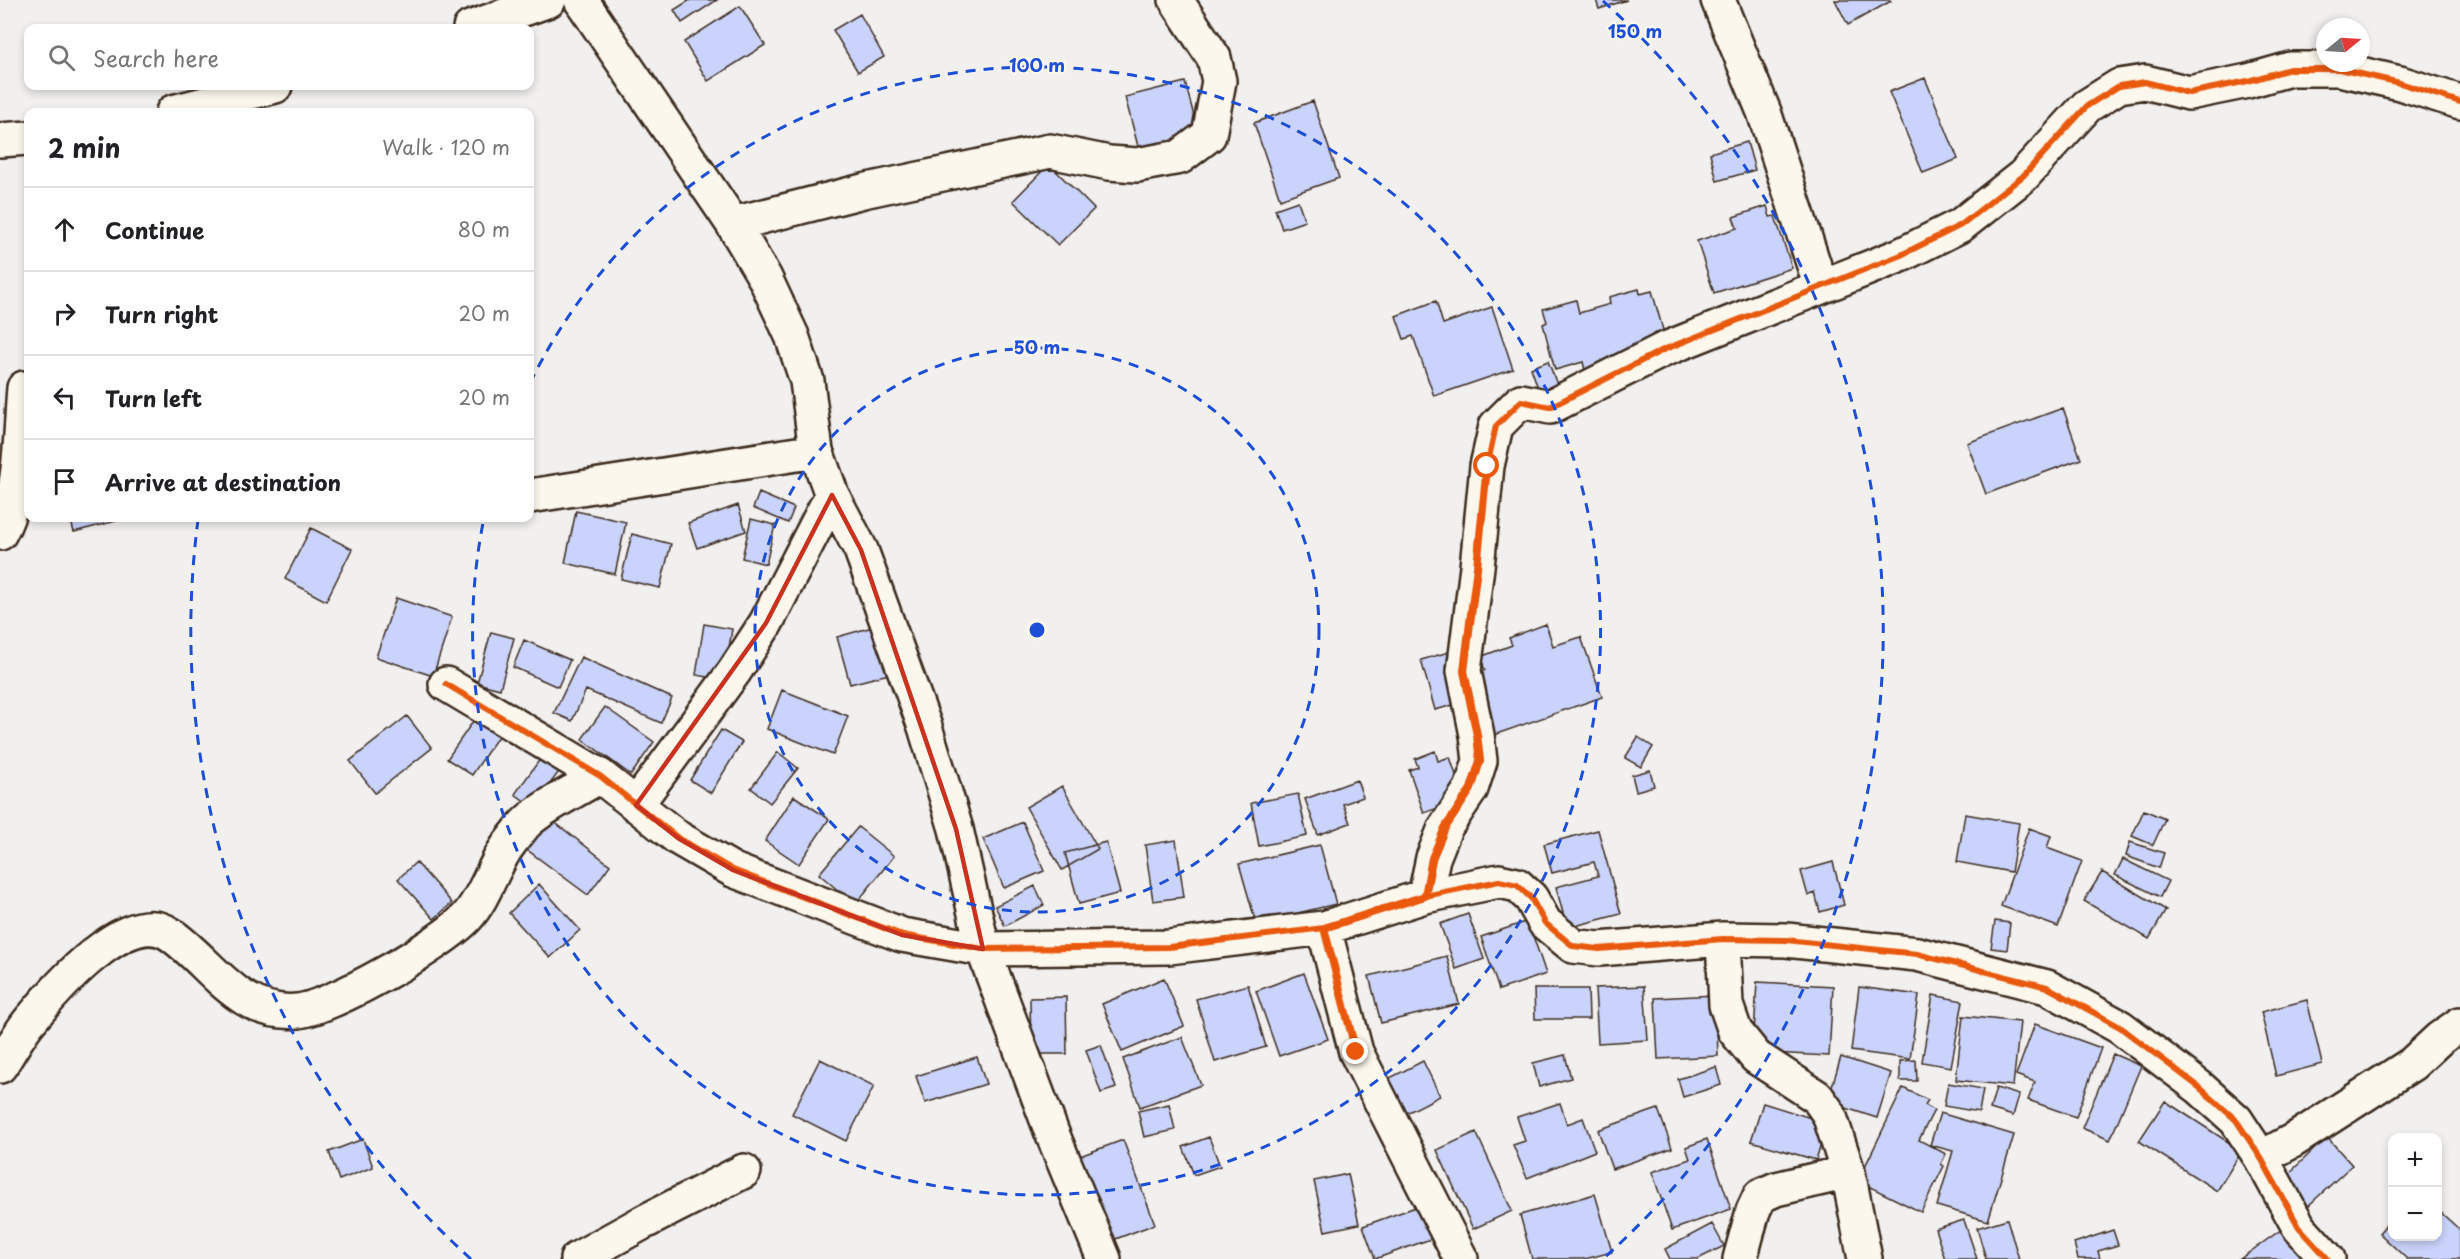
<!DOCTYPE html>
<meta charset="utf-8">
<style>
:root{--surface:#fff;--page:#f6f6f6;--text:#202124;--muted:#757577;--line:#e0e0e0}
body{margin:0;font-family:"Playpen Sans",sans-serif;background:var(--page);color:var(--text)}
.controls{position:absolute;right:18px;bottom:18px;display:grid;overflow:hidden;border-radius:12px;box-shadow:0 3px 9px #0003}
.controls button{width:54px;height:54px;display:grid;place-items:center;padding:0;border:0;border-bottom:2px solid var(--line);background:var(--surface);color:var(--text);font:30px sans-serif}
.compass{position:absolute;left:2316px;top:18px;width:54px;height:54px;border-radius:50%;background:var(--surface);box-shadow:0 3px 9px #0003;rotate:72deg}
.stop{position:absolute;width:18px;height:18px;margin:-14px;border:4px solid #ea580c;border-radius:50%;background:#fff}
.stop.end{background:#ea580c;border-color:#fff;box-shadow:0 2px 6px #0008}
.list{margin:0;padding:0;list-style:none}
h2{display:flex;justify-content:space-between;align-items:center;height:78px;margin:0;padding:0 24px;font-size:26px}
h2 small{font-size:20px;font-weight:400;color:var(--muted)}
.list li{display:grid;grid-template-columns:39px 1fr auto;gap:18px;align-items:center;box-sizing:border-box;height:84px;padding:0 24px;border-top:2px solid var(--line)}
.list b{display:block;font-size:22px;white-space:nowrap}
.list em{font-size:20px;font-style:normal;color:var(--muted)}
.icon{flex:none;width:33px;height:33px;fill:none;stroke:currentColor;stroke-width:2;stroke-linecap:round;stroke-linejoin:round}
.map{position:relative;flex:none;width:2460px;height:1259px;overflow:hidden}
.search{position:absolute;background:var(--surface);box-shadow:0 3px 9px #0003;left:24px;top:24px;width:510px;height:66px;display:flex;align-items:center;gap:15px;box-sizing:border-box;padding:0 21px;border-radius:12px;color:var(--muted);font-size:22px}
.panel{position:absolute;background:var(--surface);box-shadow:0 3px 9px #0003;left:24px;top:108px;width:510px;height:414px;border-radius:12px}
.map>svg:first-child{display:block}
.building{fill:#cad3fb;stroke:#3b2a1e;stroke-width:1.5}
.lines{fill:none;stroke-linecap:round;stroke-linejoin:round}
.street-casing{stroke:#3b2a1e;stroke-width:38}
.street{stroke:#fbf7ec;stroke-width:33}
.cycleway-casing{stroke:#fbf7ec;stroke-width:10}
.cycleway{stroke:#e8590c;stroke-width:6}
.route{stroke:#ea580c;stroke-width:8}
.marked{fill:none;stroke:#c8321e;stroke-width:4.5;stroke-linejoin:round}
.ring{fill:none;stroke:#1d4ed8;stroke-width:3;stroke-dasharray:10 8}
.centre{fill:#1d4ed8;stroke:#fbf7ec;stroke-width:3}
.ring-label{font-size:18px;text-anchor:middle;font-weight:bold;fill:#1d4ed8;stroke:#fbf7ec;stroke-width:4.5;stroke-linejoin:round;paint-order:stroke}
</style>
<div class="map">
<svg width="2460" height="1259" viewBox="0 0 2460 1259">
<rect width="100%" height="100%" fill="#f1f0ef"/>
<filter id="ink" filterUnits="userSpaceOnUse"><feTurbulence type="fractalNoise" baseFrequency=".0167" numOctaves="2"/><feDisplacementMap in="SourceGraphic" scale="12" xChannelSelector="R" yChannelSelector="G"/><feConvolveMatrix kernelMatrix="1 2 1 2 8 2 1 2 1" color-interpolation-filters="sRGB"/></filter>
<g filter="url(#ink)">
<path class="building" d="M690,0H717L682,23L674,10Z
M1596,0H1627L1599,9Z
M1835,0H1890L1891,1L1848,25Z
M740,6L765,45L708,81L684,42Z
M860,14L884,57L858,72L833,30Z
M1925,78L1958,159L1923,173L1889,92Z
M1185,82L1199,135L1139,150L1125,97Z
M1313,101L1339,178L1280,199L1254,123Z
M1747,142L1755,170L1717,181L1710,153Z
M1049,164L1094,209L1058,245L1013,201Z
M1298,201L1305,221L1282,229L1275,209Z
M1767,206L1770,217L1775,216L1792,268L1714,293L1697,241L1737,228L1733,217Z
M1639,289L1640,294L1652,291L1665,337L1651,352L1585,370L1583,362L1555,370L1543,324L1547,322L1543,309L1576,300L1579,313L1610,304L1609,297Z
M1436,301L1443,324L1492,307L1513,369L1434,396L1413,336L1404,339L1396,316Z
M1548,361L1561,395L1543,402L1531,368Z
M2063,408L2081,459L1986,494L1967,443Z
M759,493L794,508L788,523L753,508Z
M738,505L746,531L697,548L688,523Z
M576,511L626,522L615,574L565,563Z
M70,518H127L74,532Z
M751,519L775,525L766,564L742,558Z
M311,528L352,549L326,601L285,579Z
M632,534L671,544L660,588L621,579Z
M396,598L452,617L433,676L376,657Z
M704,624L732,629L724,680L696,675Z
M1546,624L1553,646L1581,637L1602,697L1488,737L1467,677L1485,670L1480,657L1512,645L1509,638Z
M876,626L889,674L850,684L837,637Z
M491,632L514,638L500,689L477,683Z
M524,640L570,660L558,687L513,667Z
M1449,652L1464,702L1435,710L1421,660Z
M581,657L672,698L661,723L586,690L572,721L554,713Z
M782,690L848,716L833,755L767,729Z
M605,707L654,742L631,775L582,739Z
M478,714L501,732L472,775L447,759Z
M407,716L432,748L375,793L350,761Z
M721,730L742,742L711,793L690,780Z
M1638,737L1653,747L1641,767L1625,758Z
M1435,751L1438,761L1450,757L1464,799L1424,813L1409,770L1418,767L1415,759Z
M778,752L798,768L770,803L751,788Z
M543,755L561,769L533,807L515,794Z
M1650,770L1654,786L1636,791L1632,775Z
M1357,780L1363,797L1343,804L1350,823L1318,835L1305,799Z
M1062,786L1098,849L1062,870L1026,807Z
M1298,794L1307,836L1259,846L1251,803Z
M794,796L829,819L799,864L765,841Z
M2144,810L2165,819L2153,845L2132,836Z
M1965,814L2019,823L2011,872L1957,862Z
M549,818L610,865L588,895L526,849Z
M1023,822L1044,871L1004,888L983,839Z
M858,827L894,856L855,905L819,874Z
M2029,828L2051,836L2047,848L2082,861L2058,927L2001,906Z
M1598,830L1621,914L1567,928L1556,887L1598,876L1594,862L1552,873L1544,844Z
M1176,840L1184,897L1153,901L1145,845Z
M1106,842L1120,893L1079,904L1065,853Z
M2130,842L2164,853L2159,868L2126,856Z
M1320,845L1336,904L1256,923L1239,864Z
M2123,859L2168,881L2160,897L2115,875Z
M416,862L452,903L434,919L398,879Z
M1833,862L1844,905L1820,912L1815,893L1808,896L1801,871Z
M2102,872L2166,910L2149,939L2084,901Z
M539,884L580,930L550,958L509,913Z
M1035,886L1044,905L1005,926L995,906Z
M1468,914L1484,959L1456,969L1440,924Z
M1528,921L1546,974L1499,990L1481,937Z
M1995,921L2010,923L2007,950L1991,948Z
M1447,956L1459,1004L1381,1023L1369,976Z
M1304,973L1328,1039L1279,1056L1256,991Z
M1164,978L1184,1026L1122,1052L1102,1004Z
M1757,982L1833,986L1829,1056L1753,1052Z
M1248,985L1266,1047L1215,1062L1196,999Z
M1644,986L1648,1040L1598,1043L1595,988Z
M1859,987L1919,995L1910,1059L1851,1051Z
M1534,989H1588L1589,1019H1535Z
M1716,995L1718,1056L1658,1059L1655,998Z
M1933,995L1963,1001L1951,1067L1922,1062Z
M1066,997L1067,1054H1031L1030,998Z
M2307,1000L2322,1064L2276,1076L2261,1012Z
M1963,1016L2020,1022L2013,1086L1956,1080Z
M2035,1024L2101,1048L2076,1117L2028,1100L2035,1082L2016,1075Z
M1182,1037L1201,1085L1140,1107L1123,1059Z
M1101,1045L1116,1088L1101,1093L1086,1050Z
M2113,1054L2141,1066L2110,1140L2082,1128Z
M1565,1055L1571,1078L1539,1087L1533,1063Z
M977,1057L986,1084L925,1103L916,1076Z
M1841,1057L1891,1073L1877,1118L1827,1102Z
M820,1059L874,1086L846,1141L792,1114Z
M1916,1060L1917,1081H1900V1061Z
M1423,1061L1440,1096L1401,1116L1384,1081Z
M1716,1067L1721,1085L1683,1097L1678,1079Z
M1948,1083L1983,1089L1979,1112L1944,1106Z
M1903,1088L1928,1100L1925,1105L1934,1110L1919,1140L1946,1154L1941,1164L1944,1166L1921,1212L1858,1181Z
M1996,1088L2019,1095L2013,1116L1990,1109Z
M2165,1101L2242,1151L2217,1191L2139,1141Z
M1560,1103L1567,1124L1583,1118L1595,1151L1527,1178L1513,1145L1525,1141L1517,1117Z
M1763,1103L1827,1123L1816,1160L1751,1141Z
M1169,1104L1175,1130L1144,1137L1138,1111Z
M1658,1109L1672,1148L1612,1169L1598,1130Z
M1940,1113L2014,1135L1988,1221L1937,1206L1953,1151L1930,1145Z
M1476,1132L1512,1211L1473,1229L1437,1150Z
M1209,1137L1220,1166L1194,1175L1183,1147Z
M2327,1137L2352,1165L2307,1207L2282,1180Z
M363,1139L373,1167L339,1180L329,1152Z
M1707,1139L1731,1209L1672,1230L1652,1172L1690,1159L1686,1147Z
M1123,1140L1155,1224L1113,1240L1080,1156Z
M1348,1174L1359,1224L1325,1231L1314,1181Z
M1595,1194L1612,1252L1585,1259H1532L1520,1215Z
M1424,1204L1436,1237L1375,1259L1363,1226Z
M2438,1210L2460,1230V1259H2407L2379,1233L2392,1218V1236H2438Z
M2007,1219L2019,1259H1986L1977,1228Z
M1964,1220L1977,1259H1945L1935,1229Z
M1712,1224L1724,1246L1698,1259H1670L1665,1249Z
M2285,1227L2308,1259H2240Z
M2113,1230L2118,1245L2098,1251L2100,1259H2078L2074,1243Z"/>
<g class="lines">
<defs>
<path id="street" d="M581,0L733,224L765,278L792,336L807,381L816,451L832,495L861,550L925,727L956,829L983,949L1052,1133L1104,1259
M1718,0L1764,112L1821,287
M470,28L549,0
M173,112L275,86
M0,140L28,138
M733,224L863,191L1050,151L1109,163L1137,165L1180,157L1209,135L1219,81L1214,58L1176,0
M530,496L816,451
M0,533C22,494 20,433 24,388
M446,684L600,776L678,838L733,870L902,935L983,949L1169,947L1324,928L1425,896L1499,881L1517,885L1531,898L1545,923L1573,946L1599,949L1723,939L1786,940L1917,954L2047,987L2120,1027L2199,1087L2236,1120L2261,1158L2299,1227L2328,1259
M636,805L734,672L766,623L832,495
M1425,896L1433,858L1445,828L1471,789L1480,761L1477,735L1464,671L1477,567L1487,466L1496,426L1521,401L1550,407L1663,350L1901,255L1961,225L2023,176L2087,106L2119,86L2145,82L2189,93L2248,81L2290,69H2339L2400,83L2460,102
M1324,928L1356,1052L1461,1259
M1723,939L1726,1005L1735,1031L1756,1057L1817,1097L1829,1114L1848,1172L1865,1259
M0,1066C11,1050 20,1031 33,1017C57,988 128,905 170,934C212,963 239,1017 298,1011C333,1007 442,944 467,917C484,898 491,872 505,850C510,842 518,833 524,825C539,808 579,789 600,776
M2261,1158L2294,1140L2412,1064L2439,1039L2460,1024
M577,1259L642,1223L744,1171
M1740,1259L1753,1211L1760,1196L1776,1189L1848,1172"/>
</defs>
<use href="#street" class="street-casing"/>
<use href="#street" class="street"/>
<defs>
<path id="cycleway" d="M446,684L600,776L678,838L733,870L902,935L983,949L1169,947L1324,928L1425,896L1499,881L1517,885L1531,898L1545,923L1573,946L1599,949L1723,939L1786,940L1917,954L2047,987L2120,1027L2199,1087L2236,1120L2261,1158L2299,1227L2328,1259
M1425,896L1433,858L1445,828L1471,789L1480,761L1477,735L1464,671L1477,567L1487,466L1496,426L1521,401L1550,407L1663,350L1901,255L1961,225L2023,176L2087,106L2119,86L2145,82L2189,93L2248,81L2290,69H2339L2400,83L2460,102"/>
</defs>
<use href="#cycleway" class="cycleway-casing"/>
<use href="#cycleway" class="cycleway"/>
</g>
</g>
<g class="lines" filter="url(#ink)">
<path class="route" d="M1356,1052L1324,928L1425,896L1432,858L1445,828L1471,789L1480,761L1477,735L1464,671L1477,567L1487,466"/>
</g>
<path class="marked" d="M832,495L861,550L956,829L983,949L902,935L733,870L678,838L636,805L766,623Z"/>
<g class="ring">
<circle cx="1037" cy="630" r="282"/>
<path d="M530 383A564 564 0 1 1 484 518"/>
<path d="M471 1259A846 846 0 0 1 198 520M1603 1A846 846 0 0 1 1603 1259"/>
</g>
<circle cx="1037" cy="630" r="9" class="centre"/>
<g class="ring-label">
<text x="1635" y="38">150 m</text>
<text x="1037" y="72">100 m</text>
<text x="1037" y="354">50 m</text>
</g>
</svg>
<div class="controls">
<button>+</button>
<button>−</button>
</div>
<svg class="compass" viewBox="-18 -18 36 36"><path d="M0-13l5 13h-10z" fill="#e53935"/><path d="M0 13l5-13h-10z" fill="#757577"/></svg>
<div class="stop" style="left:1487px;top:466px"></div>
<div class="stop end" style="left:1356px;top:1052px"></div>
<div class="search"><svg class="icon" aria-label="search" viewBox="0 0 24 24"><circle cx="10" cy="10" r="6"/><path d="M15 15l6 6"/></svg>Search here</div>
<section class="panel">
<h2>2 min<small>Walk · 120 m</small></h2>
<ul class="list">
<li><svg class="icon" aria-label="ahead" viewBox="0 0 24 24"><path d="M12 20V5M6 11l6-6 6 6"/></svg><div><b>Continue</b></div><em>80 m</em></li>
<li><svg class="icon" aria-label="right" viewBox="0 0 24 24"><path d="M7 20v-9h11M14 6l5 5-5 5"/></svg><div><b>Turn right</b></div><em>20 m</em></li>
<li><svg class="icon" aria-label="left" viewBox="0 0 24 24"><path d="M17 20v-9H6M10 6l-5 5 5 5"/></svg><div><b>Turn left</b></div><em>20 m</em></li>
<li><svg class="icon" aria-label="arrive" viewBox="0 0 24 24"><path d="M6 21V4h12l-3 4 3 4H6"/></svg><div><b>Arrive at destination</b></div></li>
</ul>
</section>
</div>
